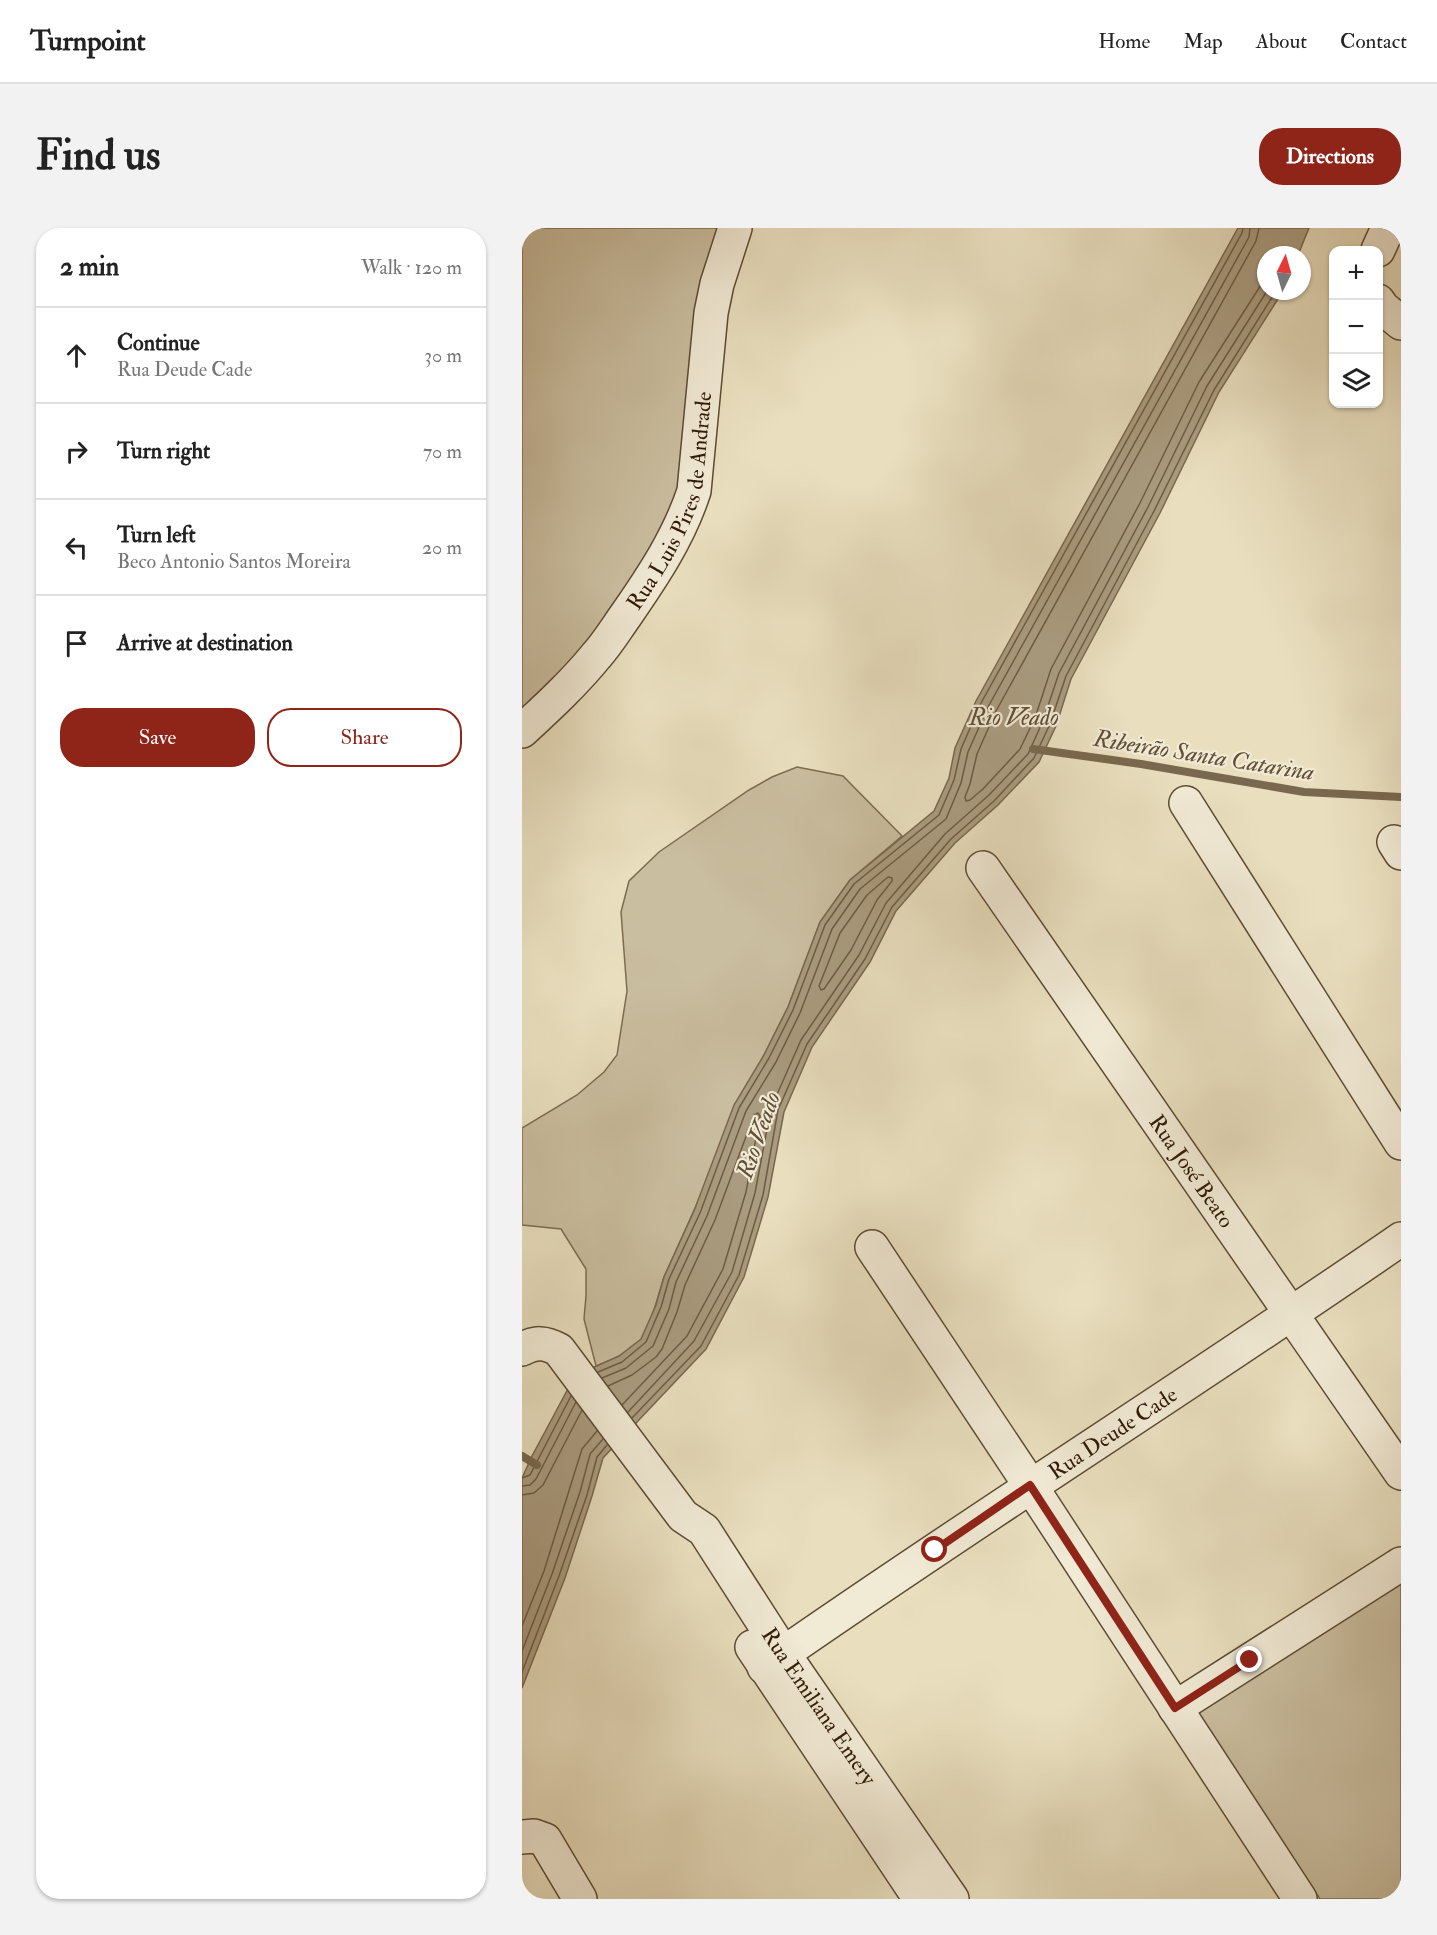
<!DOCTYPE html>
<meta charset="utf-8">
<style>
:root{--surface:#fff;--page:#f2f2f2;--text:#222;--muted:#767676;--line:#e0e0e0;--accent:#8f2418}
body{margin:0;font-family:"IM FELL Double Pica",serif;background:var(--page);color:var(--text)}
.controls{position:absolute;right:18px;top:18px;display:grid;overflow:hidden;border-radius:12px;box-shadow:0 2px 4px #0004}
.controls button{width:54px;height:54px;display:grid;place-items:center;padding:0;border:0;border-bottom:2px solid var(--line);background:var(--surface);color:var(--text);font:30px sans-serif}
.compass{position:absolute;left:735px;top:18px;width:54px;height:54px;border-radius:50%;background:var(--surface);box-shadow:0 2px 4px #0004;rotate:5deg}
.stop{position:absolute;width:18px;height:18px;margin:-14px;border:4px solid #8f2418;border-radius:50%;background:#fff}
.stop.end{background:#8f2418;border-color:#fff;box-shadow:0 2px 6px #0008}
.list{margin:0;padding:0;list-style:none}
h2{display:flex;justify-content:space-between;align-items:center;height:78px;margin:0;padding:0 24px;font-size:26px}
h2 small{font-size:20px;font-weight:400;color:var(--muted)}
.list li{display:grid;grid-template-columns:39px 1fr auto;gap:18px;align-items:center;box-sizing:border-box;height:96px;padding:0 24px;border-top:2px solid var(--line)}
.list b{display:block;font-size:22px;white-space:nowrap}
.list p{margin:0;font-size:20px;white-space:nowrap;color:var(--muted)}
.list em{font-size:20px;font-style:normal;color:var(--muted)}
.actions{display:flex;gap:12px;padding:18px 24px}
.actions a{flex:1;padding:14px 0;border:2px solid var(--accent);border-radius:24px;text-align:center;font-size:21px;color:var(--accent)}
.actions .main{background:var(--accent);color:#fff}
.icon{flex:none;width:33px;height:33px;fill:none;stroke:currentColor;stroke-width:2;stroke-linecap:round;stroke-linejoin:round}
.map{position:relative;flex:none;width:879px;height:1671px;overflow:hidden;border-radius:24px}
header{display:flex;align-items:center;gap:36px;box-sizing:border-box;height:84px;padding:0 30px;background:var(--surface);border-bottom:2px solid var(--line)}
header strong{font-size:28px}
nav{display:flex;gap:33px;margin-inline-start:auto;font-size:21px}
.intro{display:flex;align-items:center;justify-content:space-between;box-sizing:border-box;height:144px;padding:0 36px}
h1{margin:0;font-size:42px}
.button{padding:15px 27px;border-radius:24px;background:var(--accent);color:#fff;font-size:21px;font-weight:700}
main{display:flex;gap:36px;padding:0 36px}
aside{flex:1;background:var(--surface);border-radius:24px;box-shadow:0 2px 4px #0004}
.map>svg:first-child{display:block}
.green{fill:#cabea0;stroke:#7d6c53;stroke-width:1.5}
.water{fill:#aa9c80;stroke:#79684f;stroke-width:1.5}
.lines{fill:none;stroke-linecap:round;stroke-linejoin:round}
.shore{stroke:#6d5c43;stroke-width:1.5}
.stream{stroke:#79684f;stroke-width:8}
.minor-casing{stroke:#5e4c34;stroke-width:36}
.minor{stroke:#f1ead5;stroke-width:33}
.route{stroke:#8f2418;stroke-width:8}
.labels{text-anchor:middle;stroke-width:4.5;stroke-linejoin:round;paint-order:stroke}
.street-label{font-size:22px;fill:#301b06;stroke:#f1ead5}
.water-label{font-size:24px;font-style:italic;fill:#614f37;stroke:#f1ead5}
</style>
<header>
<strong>Turnpoint</strong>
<nav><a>Home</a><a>Map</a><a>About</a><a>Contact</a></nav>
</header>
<div class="intro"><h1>Find us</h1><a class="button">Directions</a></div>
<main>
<aside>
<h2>2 min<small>Walk · 120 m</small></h2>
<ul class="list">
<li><svg class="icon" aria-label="ahead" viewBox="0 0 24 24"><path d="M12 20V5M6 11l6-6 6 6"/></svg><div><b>Continue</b><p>Rua Deude Cade</p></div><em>30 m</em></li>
<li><svg class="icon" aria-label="right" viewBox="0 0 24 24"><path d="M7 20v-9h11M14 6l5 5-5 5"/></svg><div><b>Turn right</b></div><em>70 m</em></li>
<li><svg class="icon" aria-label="left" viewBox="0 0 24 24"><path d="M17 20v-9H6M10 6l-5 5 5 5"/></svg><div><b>Turn left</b><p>Beco Antonio Santos Moreira</p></div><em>20 m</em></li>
<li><svg class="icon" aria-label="arrive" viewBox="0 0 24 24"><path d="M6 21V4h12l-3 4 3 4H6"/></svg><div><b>Arrive at destination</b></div></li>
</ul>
<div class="actions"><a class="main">Save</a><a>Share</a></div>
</aside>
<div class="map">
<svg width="879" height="1671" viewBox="0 0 879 1671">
<rect width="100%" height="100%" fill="#e9dfbf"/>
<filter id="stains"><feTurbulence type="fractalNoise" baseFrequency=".00333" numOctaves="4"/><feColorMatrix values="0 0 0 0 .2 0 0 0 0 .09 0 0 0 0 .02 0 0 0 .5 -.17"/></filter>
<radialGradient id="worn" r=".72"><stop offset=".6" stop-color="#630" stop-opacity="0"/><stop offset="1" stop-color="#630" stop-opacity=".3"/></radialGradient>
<path class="green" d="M0,0H217L192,102L187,230L139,329L0,496Z
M275,539L321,548L380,608L328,652L298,694L266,779L242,827L142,1049C137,1064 128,1101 119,1112C108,1125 89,1132 74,1138L62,1091L64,1068V1041L39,1001L0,997V900L55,867L82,844L95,827L105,763L99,684L107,653L137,624L227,562L250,549Z
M879,1349V1671H798L672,1481Z"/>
<path class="water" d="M716,0H787L776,27H744V63H761L697,164L638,285L549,451L534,498L517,534L476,577L433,615L374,683L348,734L290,819L262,884L246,969L222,1049L184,1121L81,1230L70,1268L43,1350L0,1460V1250L10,1228L47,1159L68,1141L97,1128L119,1111L134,1077L142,1049L172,983L212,877L242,827L266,779L298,694L328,652L412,583L427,550L433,520L454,473Z"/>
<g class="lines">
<path class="shore" d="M737,0L734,13L474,483L455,526L448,556L443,569L444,573L448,572L461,561L498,521L513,490L529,441L618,275L677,154L744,49
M366,649L370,650V653L355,672L329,722L302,761L299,762L297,758L318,705L345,667Z
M76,1144L100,1134L124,1114L139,1079L147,1051L178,985L217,880L247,830L271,782L303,697L332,656L417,587L432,552L439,521L459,475L720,5L721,0
M80,1150L104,1140L131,1118L147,1081L154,1054L185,988L224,883L254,834L278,785L310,701L338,661L424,591L439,555L446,524L466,479L727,9L728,0
M86,1158L110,1147L134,1129L140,1121L155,1084L163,1057L193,992L232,887L236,885L238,888L224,964L201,1041L165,1108L100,1177
M106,1184L172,1113L210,1044L233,965L249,880L279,812L337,727L364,675L423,606L467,567L506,526L521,493L537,445L626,279L685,158L745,63
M110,1190L179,1118L217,1047L241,967L256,882L285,816L343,731L370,679L429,611L472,573L512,530L528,496L544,448L632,283L692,162L754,63
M0,1250L8,1247L49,1168
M0,1258L8,1257L14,1251L54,1174
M0,1267L12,1265L21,1257L60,1182
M0,1398L22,1343L60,1221L75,1203
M0,1423L30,1346L58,1264L68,1226L81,1211
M0,1444L37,1348L65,1267L75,1229L85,1217"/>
<path class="stream" d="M511,521L619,536L782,564L879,569
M0,1228L15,1237"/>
<defs>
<g id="minor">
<path d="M856,22L866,0"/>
<path d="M856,73L861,80L879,95"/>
<path id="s1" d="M0,503C26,479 52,455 74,428C85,416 94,401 104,387C131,348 157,309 172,263L189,85L195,56L213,0"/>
<path d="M664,575L879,915"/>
<path d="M872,614L879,625"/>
<path id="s2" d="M461,640L879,1245"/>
<path d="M350,1019L508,1257L778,1671"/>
<path id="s3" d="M0,1121C14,1114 23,1114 37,1122L161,1288L182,1302L261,1425L430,1671"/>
<path d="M230,1419L398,1671"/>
<path id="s4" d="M242,1439C452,1292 669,1156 879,1011"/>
<path d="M653,1480L879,1336"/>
<path d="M0,1609L12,1608L23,1612L58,1671"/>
</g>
</defs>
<use href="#minor" class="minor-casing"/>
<use href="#minor" class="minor"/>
</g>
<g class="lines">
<path class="route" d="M413,1322L508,1257L653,1480L728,1432"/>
</g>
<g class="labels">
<g class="street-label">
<text dy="8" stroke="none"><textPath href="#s1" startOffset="282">Rua Luis Pires de Andrade</textPath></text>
<text dy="8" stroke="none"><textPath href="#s2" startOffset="368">Rua José Beato</textPath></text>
<text dy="8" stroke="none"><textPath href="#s4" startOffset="420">Rua Deude Cade</textPath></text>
<text dy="8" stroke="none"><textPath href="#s3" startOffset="482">Rua Emiliana Emery</textPath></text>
</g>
<g class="water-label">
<text x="492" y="497">Rio Veado</text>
<text transform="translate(682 527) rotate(9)" y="8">Ribeirão Santa Catarina</text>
<text transform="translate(236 907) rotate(-71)" y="8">Rio Veado</text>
</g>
</g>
<rect width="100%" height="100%" filter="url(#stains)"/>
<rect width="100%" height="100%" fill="url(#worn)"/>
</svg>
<div class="controls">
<button>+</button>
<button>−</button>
<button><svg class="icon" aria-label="layers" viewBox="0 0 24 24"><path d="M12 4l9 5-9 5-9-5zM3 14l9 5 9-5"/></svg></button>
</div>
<svg class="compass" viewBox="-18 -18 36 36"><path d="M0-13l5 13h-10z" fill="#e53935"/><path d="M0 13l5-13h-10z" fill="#767676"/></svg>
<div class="stop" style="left:413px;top:1322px"></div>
<div class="stop end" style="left:728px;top:1432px"></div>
</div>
</main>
